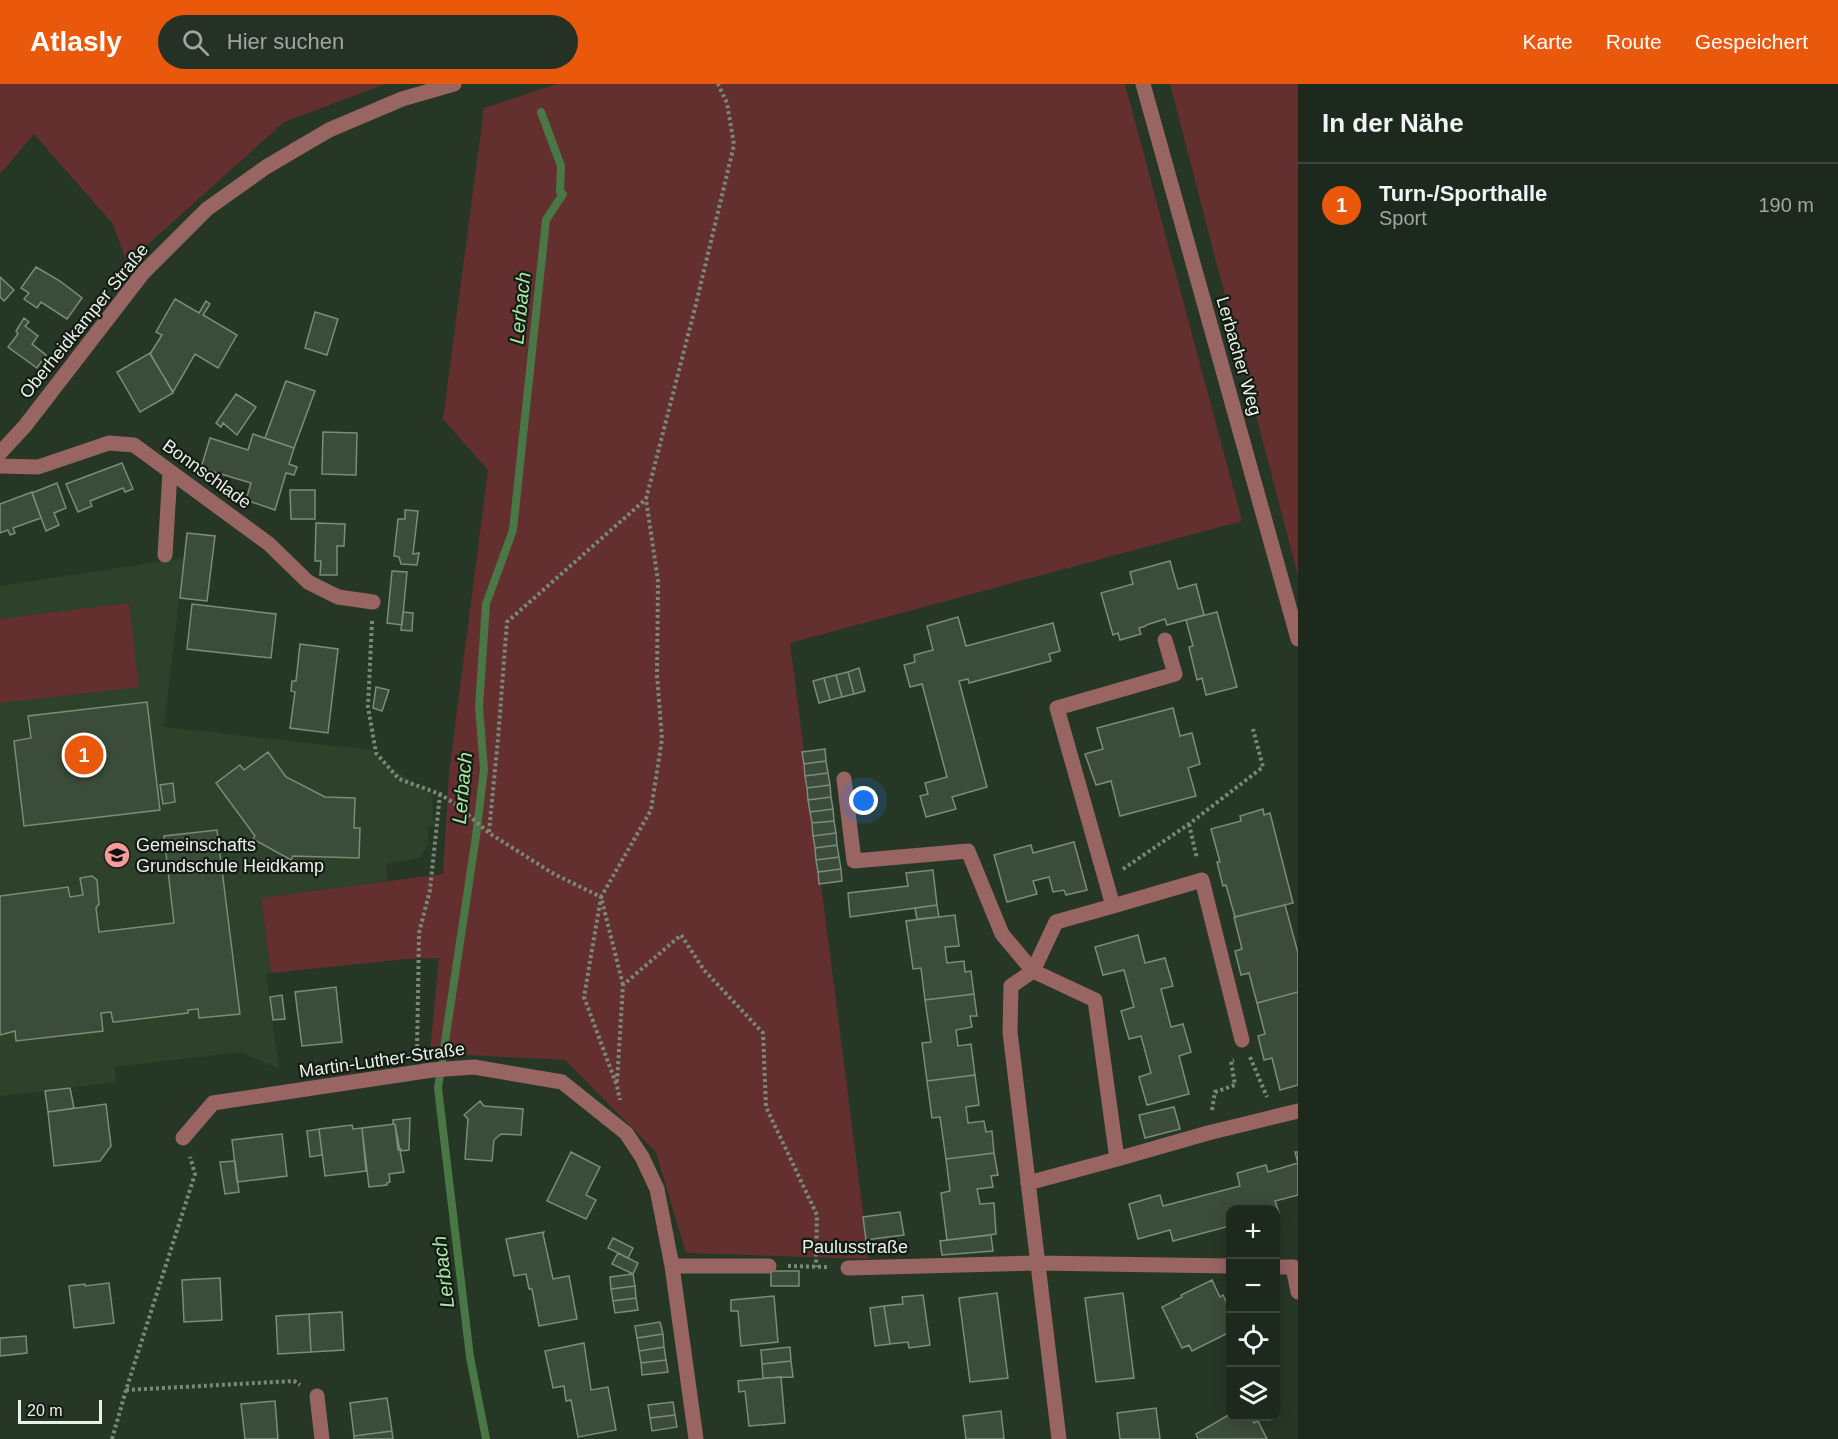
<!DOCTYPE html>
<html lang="de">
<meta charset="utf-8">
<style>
:root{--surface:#1d291c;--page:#253125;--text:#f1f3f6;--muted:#a0a6a3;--line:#3b453b;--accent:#ea580c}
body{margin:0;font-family:Helvetica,sans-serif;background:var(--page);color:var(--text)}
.controls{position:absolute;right:18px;bottom:18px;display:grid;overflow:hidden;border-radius:12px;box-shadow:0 3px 15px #0003}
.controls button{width:54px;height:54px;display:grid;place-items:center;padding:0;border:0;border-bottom:2px solid var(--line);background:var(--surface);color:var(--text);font:30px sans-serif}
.scale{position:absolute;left:18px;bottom:15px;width:84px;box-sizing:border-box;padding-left:6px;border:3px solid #e8f2e7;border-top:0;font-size:16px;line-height:21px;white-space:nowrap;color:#e8f2e7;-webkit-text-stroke:4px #151c15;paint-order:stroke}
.you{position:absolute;left:864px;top:717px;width:21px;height:21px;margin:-15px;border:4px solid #fff;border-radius:50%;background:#1a73e8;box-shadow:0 0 0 9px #1a73e833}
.badge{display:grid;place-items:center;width:39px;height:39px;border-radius:50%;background:var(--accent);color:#fff;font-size:20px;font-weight:700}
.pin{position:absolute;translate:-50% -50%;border:3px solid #fff;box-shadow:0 2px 6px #0006}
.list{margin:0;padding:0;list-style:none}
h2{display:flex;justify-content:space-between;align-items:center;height:78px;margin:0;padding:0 24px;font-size:26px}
h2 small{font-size:20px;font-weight:400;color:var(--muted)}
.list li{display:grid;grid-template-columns:39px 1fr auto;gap:18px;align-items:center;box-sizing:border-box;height:84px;padding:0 24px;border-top:2px solid var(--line)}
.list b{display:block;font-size:22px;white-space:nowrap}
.list p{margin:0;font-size:20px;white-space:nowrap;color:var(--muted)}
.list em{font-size:20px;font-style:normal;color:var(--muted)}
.icon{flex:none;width:33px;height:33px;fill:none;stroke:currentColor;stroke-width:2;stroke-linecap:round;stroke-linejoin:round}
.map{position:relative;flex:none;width:1298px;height:1355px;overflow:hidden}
header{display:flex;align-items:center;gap:36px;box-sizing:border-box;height:84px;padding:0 30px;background:var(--accent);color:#fff}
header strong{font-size:28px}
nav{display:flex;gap:33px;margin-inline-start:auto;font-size:21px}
.search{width:420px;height:54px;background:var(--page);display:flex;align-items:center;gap:15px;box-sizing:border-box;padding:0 21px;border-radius:33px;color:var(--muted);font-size:22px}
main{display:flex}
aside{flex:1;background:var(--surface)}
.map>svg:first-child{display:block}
.built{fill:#2d412b}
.green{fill:#63302f}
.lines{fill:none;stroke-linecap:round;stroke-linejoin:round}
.stream{stroke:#497746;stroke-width:8}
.building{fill:#3c4c3a;stroke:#7b8c79;stroke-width:1.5}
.path{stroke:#7a8879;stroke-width:4;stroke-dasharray:3 3;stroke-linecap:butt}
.service{stroke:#996563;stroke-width:15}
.minor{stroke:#996563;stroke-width:15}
.tertiary{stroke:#996563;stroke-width:15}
.labels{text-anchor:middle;stroke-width:4.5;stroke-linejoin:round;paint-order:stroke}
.street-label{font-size:18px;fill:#e8f2e7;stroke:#151c15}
.poi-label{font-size:18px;fill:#e8f2e7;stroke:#151c15;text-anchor:start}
.water-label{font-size:20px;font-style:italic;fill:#a5eaa0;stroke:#151c15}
</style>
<header>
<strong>Atlasly</strong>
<div class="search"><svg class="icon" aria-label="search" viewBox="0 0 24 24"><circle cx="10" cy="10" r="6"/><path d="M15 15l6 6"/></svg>Hier suchen</div>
<nav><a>Karte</a><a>Route</a><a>Gespeichert</a></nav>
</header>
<main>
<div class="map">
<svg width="1298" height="1355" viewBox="0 0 1298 1355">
<rect width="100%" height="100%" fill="#273726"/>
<path class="built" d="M184,474L164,643L371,666L382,677L432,711L434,742L428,743V760L421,772L415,775L386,780L388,798L261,815L271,889L266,890L279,985L241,968L115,983L116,998L0,1012V502Z"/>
<path class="green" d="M0,0H385L284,38L127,179L113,140L34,50L0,90Z
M557,0H1125L1242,437L790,559L869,1175L686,1169L656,1068L565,976L430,969L439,874L406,875L271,889L261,814L443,790L449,690L488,386L443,335L484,24Z
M1170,0H1298V492Z
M129,519L139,603L0,619V535Z"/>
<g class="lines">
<path class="stream" d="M486,1355L470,1273L438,1004L476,752L484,685L479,623L486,520L513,446L546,136L563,110L560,108L561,82L541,28"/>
</g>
<path class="building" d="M36,183L60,197L82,214L67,235L41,218L37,224L24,215L29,209L21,204Z
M0,193L14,206L4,217L0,213Z
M175,215L199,229L206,217L210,220L203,231L237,251L218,284L195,270L173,308L150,270L162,251L156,248Z
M315,228L338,235L327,271L305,264Z
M24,234L29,238L25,242L38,252L32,260L46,271L37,284L8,263L18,250L16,247Z
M150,269L173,309L140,328L117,288Z
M286,297L315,307L294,364L265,354Z
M236,310L256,323L237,351L223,339L221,343L216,339Z
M323,348L357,349L356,391L322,390Z
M253,350L294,364L289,380L297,383L294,391L286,389L275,426L246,416L251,399L201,384L210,354L248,366Z
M122,379L133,405L125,408L123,404L90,417L92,422L78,428L66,400Z
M57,399L66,424L54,429L59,441L46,447L32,409Z
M290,406H315V435H291Z
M32,408L41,434L13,444L15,449L10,451L8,446L0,449V420Z
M405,426L418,427L413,470L419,469L417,481L401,480L399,473L394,472L398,435H405Z
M316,439L345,440L344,462H337V491H320L321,477H315Z
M187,449L215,452L207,517L180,514Z
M1170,477L1178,505L1196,500L1204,531L1167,541L1165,535L1146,541V542L1139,544L1141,550L1120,556L1118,549L1113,551L1101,509L1133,500L1130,488Z
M392,487L407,488L402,541L387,539Z
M192,520L276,530L271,574L187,565Z
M403,528L413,529L412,547L401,546Z
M1217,528L1237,603L1206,611L1202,594L1197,596L1189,563L1193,562L1186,536Z
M958,533L966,562L1053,539L1060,567L1049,570L1051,577L969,599L968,595L959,597L987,703L952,713L956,725L926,733L920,712L928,710L925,699L947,693L922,600L910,603L904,581L915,578L914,571L933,566L927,542Z
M300,560L338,565L328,649L290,644L295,608L291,607L292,597H296Z
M859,584L865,607L854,610L848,588Z
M848,588L854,610L842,613L836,591Z
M836,591L842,613L830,616L824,594Z
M824,594L830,616L819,619L813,597Z
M376,603L389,606L382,627L373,624Z
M147,618L160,726L24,742L14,657L31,654L28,632Z
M1173,624L1180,652L1192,649L1200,680L1188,684L1196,712L1120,732L1111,697L1096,701L1085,670L1103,665L1097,644Z
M825,665L826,677L804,680L802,668Z
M268,668L286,693L325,713L355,714L354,744H360L359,774L293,772L291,776L253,755L255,752L216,699L240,681L244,686Z
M826,677L828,689L805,692L804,680Z
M828,689L830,701L807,704L805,692Z
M173,699L175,718L163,720L160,701Z
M830,701L831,713L808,716L807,704Z
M831,713L833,725L810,728L808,716Z
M833,725L834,737L812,739L810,728Z
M1263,725L1264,731L1270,729L1293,819L1235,833L1226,801L1223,802L1217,778H1220L1211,745L1241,737L1240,732Z
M834,737L836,749L813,752L812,739Z
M217,746L240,930L199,934L198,925L188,926V929L115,938H113L111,928L101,929L103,947L16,957L15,947L0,951V812L68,803L70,813L83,811L80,794L92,792L97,796L99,820L96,824L99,848L174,839L164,752Z
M836,749L837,761L815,764L813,752Z
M1074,758L1087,806L1066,811L1064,806L1053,808L1049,793L1033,797L1037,810L1007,818L994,771L1031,761L1033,769Z
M837,761L839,773L816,776L815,764Z
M839,773L841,785L818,788L816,776Z
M841,785L842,797L819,800L818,788Z
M933,786L937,821L850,833L848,809L908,802L906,789Z
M937,821L939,833L917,835L915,824Z
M1285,821L1298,869V908L1257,919L1249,889L1241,891L1235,867L1242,865L1234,833Z
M955,831L959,862L945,863L947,879L964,877L965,888L971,887L974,910L925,916L921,884L913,885L906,837Z
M1138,851L1145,879L1165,874L1173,902L1161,905L1171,943L1183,940L1191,968L1179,972L1189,1010L1147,1021L1139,993L1151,989L1141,952L1129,955L1121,927L1134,923L1124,886L1103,891L1095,863Z
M336,903L342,958L302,962L295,908Z
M1298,908V1001L1280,1006L1272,974L1264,976L1258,952L1265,950L1257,919Z
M974,910L977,932H970L972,943L956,946L958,962L971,960L975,991L927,997L922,959L931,958L925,916Z
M282,911L285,935L273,936L270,913Z
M975,991L979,1021L966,1023L968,1039L984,1037L986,1048L992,1047L994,1069L946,1075L940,1033L932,1034L927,997Z
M70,1004L74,1024L48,1028L45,1007Z
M480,1017L484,1022L523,1025L521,1051L501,1050L494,1056L492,1077L465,1075L468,1035L464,1031Z
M106,1020L111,1062L100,1077L54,1082L48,1028Z
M1174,1023L1180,1045L1145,1054L1139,1031Z
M410,1034L409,1066L401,1067V1065L398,1066L395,1040H393V1036Z
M395,1040L404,1088L389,1090L390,1098L387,1099V1101L369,1103L362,1044Z
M352,1041L353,1045L362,1044L366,1087L325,1092L319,1045Z
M319,1045L322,1071L310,1073L307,1047Z
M282,1050L287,1092L237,1098L232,1056Z
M571,1068L600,1083L586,1111L596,1116L586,1135L547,1117Z
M1295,1068H1298V1111L1275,1117L1279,1129L1276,1130V1126H1230V1142L1173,1157L1170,1146L1138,1155L1129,1120L1160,1111L1163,1122L1240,1102L1237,1089L1266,1081L1268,1088L1298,1079Z
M994,1069L998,1091L991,1092L993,1103L977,1105L980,1120L994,1119L996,1150L947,1156L941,1109L950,1107L946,1075Z
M235,1077L239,1108L225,1110L220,1078Z
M900,1128L904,1151L866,1156L863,1133Z
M544,1148L543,1150L553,1195L569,1192L577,1235L539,1242L532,1205H529L526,1190L514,1192L506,1155Z
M991,1151L993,1167L942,1171L940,1157Z
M613,1154L633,1164L628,1174L608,1164Z
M618,1169L638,1179L633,1190L612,1180Z
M771,1187H799V1202H771Z
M633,1190L635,1202L611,1205L610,1193Z
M220,1194L222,1236L184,1238L182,1196Z
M1212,1196L1220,1213L1223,1211L1230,1226V1248L1192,1267L1189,1261L1182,1264L1162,1223L1182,1213L1181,1211Z
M109,1199L114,1239L74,1244L69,1202L85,1200V1202Z
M635,1202L636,1214L613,1217L611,1205Z
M997,1209L1008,1294L970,1298L959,1214Z
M1123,1209L1134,1294L1096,1298L1085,1214Z
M923,1211L930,1261L909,1264L908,1258L890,1260L884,1222L903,1220L902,1213Z
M774,1212L778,1258L741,1262L738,1227H731V1216Z
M636,1214L638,1226L615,1229L613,1217Z
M884,1222L890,1260L875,1262L870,1224Z
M342,1228L344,1266L311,1268L309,1230Z
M309,1230L311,1268L278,1270L276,1232Z
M660,1238L663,1250L637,1254L635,1242Z
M663,1250L664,1263L639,1267L637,1254Z
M26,1252L27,1269L0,1272V1254Z
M584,1259L591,1306L608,1303L616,1346L578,1353L571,1316L566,1317L564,1302L553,1304L545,1267Z
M664,1263L666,1276L641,1279L639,1267Z
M790,1263L791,1277L762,1280L761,1266Z
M666,1276L668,1288L642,1291L641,1279Z
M791,1277L793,1293L763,1294L762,1280Z
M781,1293L785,1339L749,1342L745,1307L739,1308L738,1297Z
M387,1314L392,1347L354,1352L350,1319Z
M275,1317L278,1355H245L241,1320Z
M673,1318L675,1331L650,1334L648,1321Z
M1156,1324L1160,1355H1120L1117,1329Z
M1001,1327L1004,1355H966L963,1332Z
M1230,1330V1332H1251L1254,1339L1258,1337L1267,1355H1198L1196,1350Z
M675,1331L677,1343L652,1347L650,1334Z
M392,1347L393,1355H354V1352Z"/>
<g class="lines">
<path class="path" d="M372,537L368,623L376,669L399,695L440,710L458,722L489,749L554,790L601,813L584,913L617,1002L620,1016
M1189,740L1197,775
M489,748L498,655L507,538L646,415
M1123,785L1189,740L1263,683L1253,645
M623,901L601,813L651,726L662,655L657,591L658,497L646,415L696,220L734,61L727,19L718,0
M417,969L419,849L430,806L440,710
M1250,973L1267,1013
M617,998L623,901L681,851L704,886L763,949L766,1023L817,1131L816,1183
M1212,1026L1215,1008L1235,1001L1231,977L1234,976
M788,1182L828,1183
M126,1306L294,1297L300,1301
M112,1355L126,1306L195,1090L190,1073"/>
<path class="service" d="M165,471L170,388
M844,695L854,777L968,767L1002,850L1033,887L1095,916L1117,1075L1208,1049L1298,1027
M1113,822L1202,796L1242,956
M1033,887L1056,838L1113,822L1057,624L1175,590L1165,556
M1028,1099L1117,1075"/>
<path class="minor" d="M0,369L25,342L143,189L207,125L266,83L329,46L402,15L454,0
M0,382L38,383L109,359L134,361L269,460L308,498L338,513L373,518
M1033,887L1011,902L1010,948L1059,1355
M183,1054L213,1019L432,986L474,983L562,998L626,1049L642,1073L657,1105L672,1182L696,1355
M672,1182H769
M1276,1183H1293L1298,1208
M848,1184L1037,1179L1230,1182
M317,1312L322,1355"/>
<path class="tertiary" d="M1143,0L1298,555"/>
</g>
<defs>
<symbol id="school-disc" viewBox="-11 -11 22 22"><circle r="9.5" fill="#f59b98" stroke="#151c15"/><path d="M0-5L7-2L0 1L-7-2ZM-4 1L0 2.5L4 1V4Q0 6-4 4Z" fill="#111"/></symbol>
</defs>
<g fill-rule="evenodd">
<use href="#school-disc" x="102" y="756" width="30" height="30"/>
</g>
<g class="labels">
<g class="street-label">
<text transform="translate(84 237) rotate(-51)" y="6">Oberheidkamper Straße</text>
<text transform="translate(1239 272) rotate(74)" y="6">Lerbacher Weg</text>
<text transform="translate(207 390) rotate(36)" y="6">Bonnschlade</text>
<text transform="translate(382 976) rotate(-8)" y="6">Martin-Luther-Straße</text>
<text x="855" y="1169">Paulusstraße</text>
</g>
<g class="poi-label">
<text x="136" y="767">Gemeinschafts<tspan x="136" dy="21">Grundschule Heidkamp</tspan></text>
</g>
<g class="water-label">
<text transform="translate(520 224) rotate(-84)" y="7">Lerbach</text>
<text transform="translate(462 704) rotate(-85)" y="7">Lerbach</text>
<text transform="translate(443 1188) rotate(-97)" y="7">Lerbach</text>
</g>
</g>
</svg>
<div class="controls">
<button>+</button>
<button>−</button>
<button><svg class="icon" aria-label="locate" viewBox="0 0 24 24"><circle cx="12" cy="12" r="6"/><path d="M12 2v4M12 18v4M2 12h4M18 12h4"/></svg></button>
<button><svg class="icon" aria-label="layers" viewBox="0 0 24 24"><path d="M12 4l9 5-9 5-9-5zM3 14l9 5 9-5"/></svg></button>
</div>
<div class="scale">20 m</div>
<div class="you"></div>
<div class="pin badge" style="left:84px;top:671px">1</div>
</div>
<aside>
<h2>In der Nähe<small></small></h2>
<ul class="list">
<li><span class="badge">1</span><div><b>Turn-/Sporthalle</b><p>Sport</p></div><em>190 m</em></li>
</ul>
</aside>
</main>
